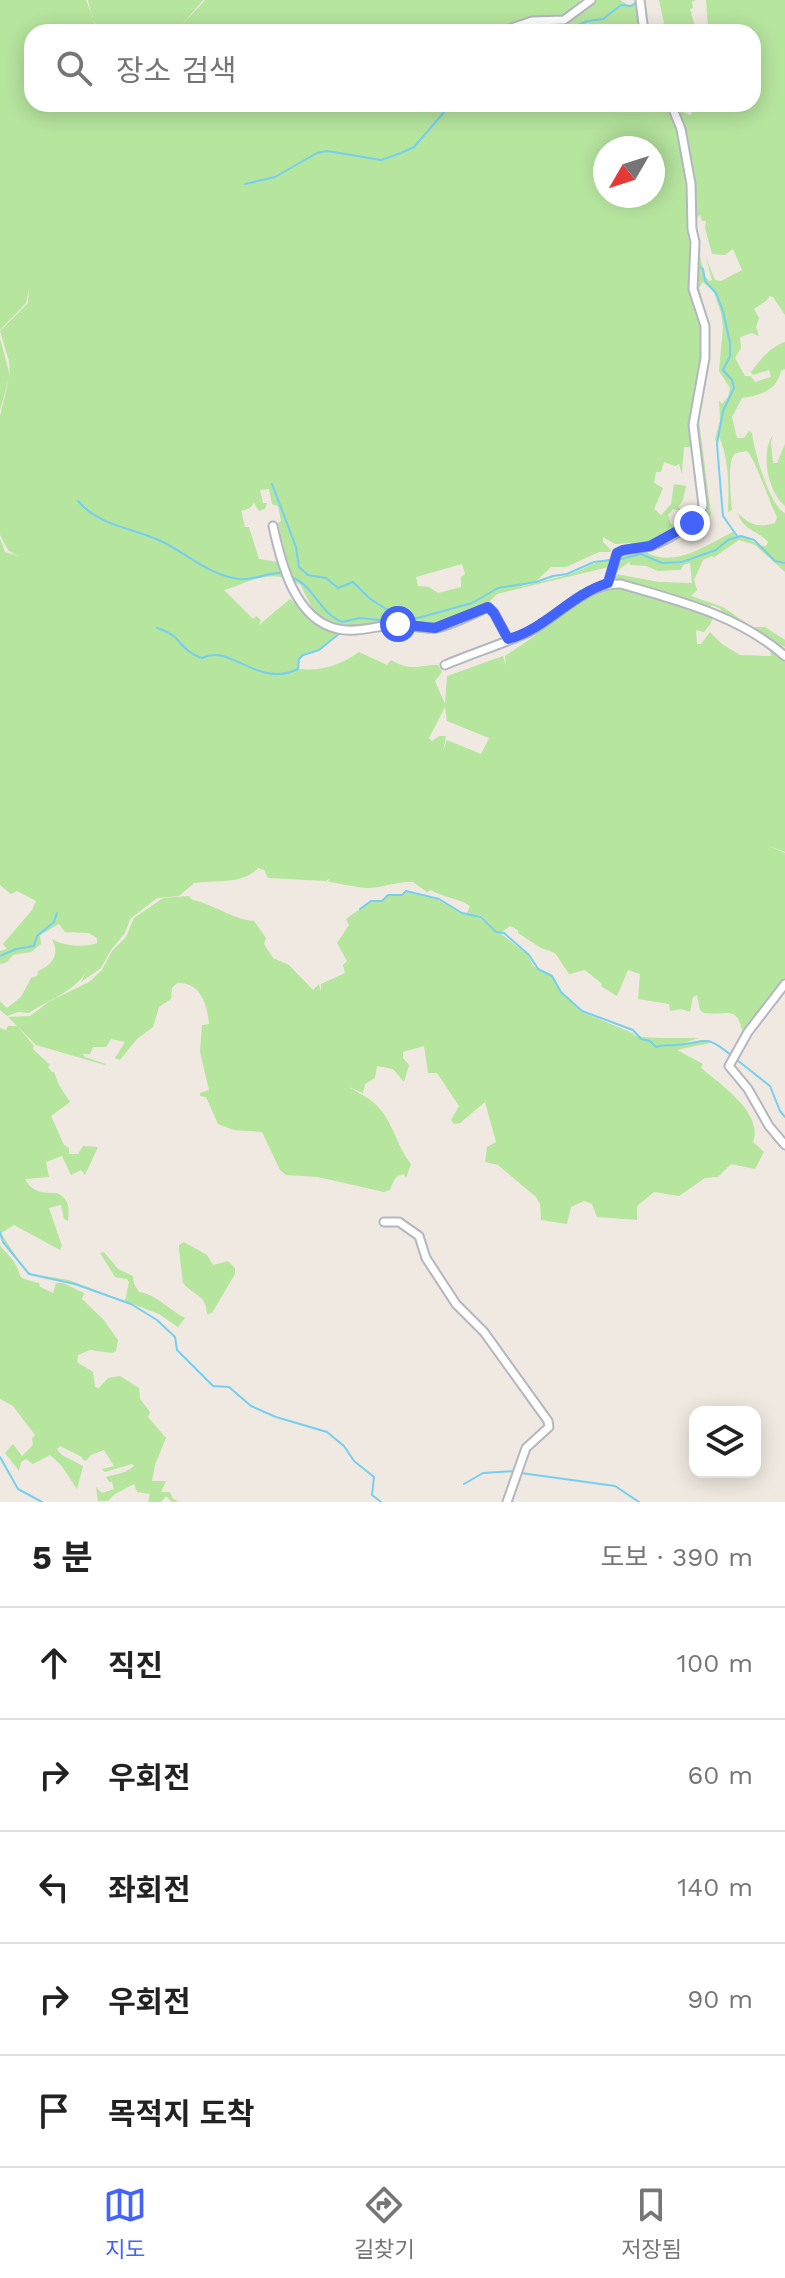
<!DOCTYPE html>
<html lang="ko">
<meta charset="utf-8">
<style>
:root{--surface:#fff;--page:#f6f6f6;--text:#222;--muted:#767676;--line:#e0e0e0;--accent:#4264fb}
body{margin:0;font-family:"Work Sans","Noto Sans KR",sans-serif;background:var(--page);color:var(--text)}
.controls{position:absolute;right:24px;bottom:24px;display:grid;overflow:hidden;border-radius:16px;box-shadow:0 4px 20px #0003}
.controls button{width:72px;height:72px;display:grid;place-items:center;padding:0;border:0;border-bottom:2px solid var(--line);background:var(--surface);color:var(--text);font:40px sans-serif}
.compass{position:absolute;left:593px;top:136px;width:72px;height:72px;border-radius:50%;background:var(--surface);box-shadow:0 4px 20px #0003;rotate:231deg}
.stop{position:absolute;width:24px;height:24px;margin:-18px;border:6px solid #4264fb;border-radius:50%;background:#fff}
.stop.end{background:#4264fb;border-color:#fff;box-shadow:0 2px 8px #0008}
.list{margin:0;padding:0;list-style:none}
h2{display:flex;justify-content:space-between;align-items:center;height:104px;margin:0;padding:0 32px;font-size:34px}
h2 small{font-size:26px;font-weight:400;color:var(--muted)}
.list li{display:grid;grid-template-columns:52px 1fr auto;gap:24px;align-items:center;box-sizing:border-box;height:112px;padding:0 32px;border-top:2px solid var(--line)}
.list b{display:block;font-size:30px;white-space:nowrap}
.list em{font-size:26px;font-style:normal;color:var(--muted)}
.icon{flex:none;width:44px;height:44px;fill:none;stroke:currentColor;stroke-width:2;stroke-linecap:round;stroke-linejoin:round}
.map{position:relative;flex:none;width:785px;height:1502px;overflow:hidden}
.search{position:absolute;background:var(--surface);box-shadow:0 4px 20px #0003;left:24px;right:24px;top:24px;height:88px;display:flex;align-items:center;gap:20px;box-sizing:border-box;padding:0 28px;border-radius:24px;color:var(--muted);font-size:30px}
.sheet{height:664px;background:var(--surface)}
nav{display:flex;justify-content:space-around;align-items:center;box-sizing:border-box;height:112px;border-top:2px solid var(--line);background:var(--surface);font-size:22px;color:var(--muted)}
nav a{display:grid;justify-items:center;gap:4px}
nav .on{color:var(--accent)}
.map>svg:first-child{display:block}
.green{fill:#b6e59e;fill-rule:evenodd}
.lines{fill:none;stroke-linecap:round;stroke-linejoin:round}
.stream{stroke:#75cff0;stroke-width:2}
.minor-casing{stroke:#b4b7c1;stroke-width:11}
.minor{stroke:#fff;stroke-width:7}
.route{stroke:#4264fb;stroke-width:10}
</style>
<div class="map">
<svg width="785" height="1502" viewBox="0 0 785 1502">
<rect width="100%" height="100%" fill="#efe9e1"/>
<path class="green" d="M0,0H86L98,32H32V104H117L116,108L118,104H461L460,109L462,104H533L534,110L559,108L560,104H670L677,121L686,166L695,242L692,280L705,326V345L693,417L698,460H693L692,447H684L682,474L679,464L675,466L664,462L661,472H656L654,483L663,488L654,509L661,515L671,504L674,484L686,486L683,500L678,507L684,511L673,509L668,515L671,524L676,528L675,532L649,545L632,548L630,543L615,544L603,537V542L611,550L610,552H599L566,567H551L535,582L516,588L571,574L600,561H612L613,566L497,594L488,603L438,624L396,621L348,628L332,626L315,614L300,584C293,582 289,578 282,577C260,573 243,585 224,590L253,619L256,616L261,620L259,625L290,599L317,621L342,631L319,649L306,653L298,659V669C322,671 339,666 359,652L387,665L391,660C412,672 417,665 438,665L442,672L435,681L445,704L447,676L503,656L506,666L505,656L536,635L534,631L603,586L623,587L713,614L711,623L704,632L696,630L697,644H701L710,632L722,644L740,655L771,656L769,645L785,659V852L768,846L785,853V980L744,1036C735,1003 732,1016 704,1013L700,1010L697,995L693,997L690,1012L681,1009L670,1011L669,1004L638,999L640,974L628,970L617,996L602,987L601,983L585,970L569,974L555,953L541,948L518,933V930L510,926L500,933L528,955L533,966L552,977L561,993L582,1012L635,1034L632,1035C650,1039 675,1038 699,1038L677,1045L703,1040L710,1043L677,1050L703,1064L701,1068C720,1084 764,1113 753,1142L764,1152L755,1169L731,1164L718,1177L705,1178L679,1196L654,1192L637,1206V1220L597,1217L592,1204L584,1201L571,1207L567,1224L541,1220L540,1204L536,1197L498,1165L485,1162L487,1147L496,1142L485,1102L460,1123L454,1124L451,1120L459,1106L437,1073H428L424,1046L403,1052V1058L409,1065L404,1082L393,1069L377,1066L375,1078L365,1084L363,1093L349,1087C360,1094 371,1098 380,1109C394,1125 397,1147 411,1164L406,1178L404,1174C394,1176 394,1181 390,1190L384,1192L318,1177L286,1175L280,1170L262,1132L234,1130L218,1124L206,1097L200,1096V1093L209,1090L200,1052L202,1025L209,1024C207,1004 201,982 177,983L172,988L171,999L159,1007L153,1027L137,1039L120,1060L115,1058L125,1042L111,1039L106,1047H93L90,1054H83L85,1057L106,1064L105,1065L36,1045L8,1017L30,1016L50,1001L89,982L102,970L112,951L126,937L134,918L163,898L189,896L192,900C214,904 231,919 254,921L266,938L264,944L273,958L289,965L313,990L319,984L321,992V984L345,973L343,965L347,961L337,943L349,925L346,919L371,901L382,902L388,895H402L407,892L438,900L462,913L476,915L495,930L482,916L467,913L470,906C459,898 444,898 431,890L427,892L413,882C397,881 381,888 367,888C362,888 333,883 328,881L330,878L326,881L268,878L264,870L258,868C243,885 215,880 194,883L179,896L157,898L130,919L125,933L111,950L101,968L81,982L86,972C74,992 48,1000 29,1013L18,1012L7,1016L0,1010V1001L7,1008L21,997L31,978L37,976L38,971C53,965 60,954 52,939C63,946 85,948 97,943V938L89,933L65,932L59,924L40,935L41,944L31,952L13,955L7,962L0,964V951L7,949L3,944L32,910L36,901L17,891L11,894L0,885V538L5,552L18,556L8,550L0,535V416L9,378L0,410V338L10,376L9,361L0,331L28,303L29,289L26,303L0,330ZM605,148H653V196H605ZM269,489L272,504L278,506L281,521L278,523L287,562L285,563L259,559L249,527H245L241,511L250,508L254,503L259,511L265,509L267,503H263L260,490ZM462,564L465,574L461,577V587L438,593L429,587L418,586L416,577ZM445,707L447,721L489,738L481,754L447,740L443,751L446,736H439L432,741L429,738Z
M88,0H203L181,26L205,0H580L581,7L565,18L539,20L497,32H100L92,17Z
M592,0H620L630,6L639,1L643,32H589L592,29L588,23L572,32H530L539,27L568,23Z
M659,0H696L692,2L693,8L690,9L696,30L708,28L706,0H785V315L773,297L770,296L766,301L754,309L759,318L756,327L759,336L752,333L740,337L741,348L735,358L745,376H751L755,382L771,377L769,370L753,375L751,372C761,359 770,347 785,342V369L781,371C777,390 760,396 742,398L732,417L737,438H744L749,431L752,433C754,451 770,507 785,513V572L755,545L739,540L713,558L712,556L703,560L694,580L697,590L691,596L723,607L752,627H765L785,640V647L767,641L720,613L721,609L712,605L709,608L705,607L611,582L618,554C644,549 689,535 704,512L697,418L707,361L709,330L696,291L698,249L705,276L709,281L712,280L706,258L715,280L721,281L742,270L733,249L725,255L712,254L705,228L706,221H702L700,215L693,221V192L672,104H681L684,112L689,115L692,114L688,104H753V32H658L659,26L664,23ZM703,282L714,292L721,313L723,327L719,371L730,388L728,397L722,404L719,400L720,420L715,439L717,444L719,436C729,459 729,487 728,512L732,510C731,499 727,462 734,455C736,452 743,452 747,451C756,460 769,502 777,517L775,523C759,528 749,525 738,513C742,530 758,530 768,542L766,546C755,546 749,536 736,537L733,532C708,544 676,568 648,553L649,550L703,525L711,514L699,421L708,363L710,330L699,288ZM629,562L630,565L646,566L658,571L681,570L683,565L690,563L692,583L659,582L616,574L617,571Z
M773,435L771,442L773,463H777L785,444V506C768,492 760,453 773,435Z
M8,1026H17L34,1046L33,1049L50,1065L48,1067L52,1072H54L59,1085L70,1102L51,1116L64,1145L69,1148V1154H78L83,1146L98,1147L85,1175L81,1170L71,1175L62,1156L46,1162L49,1177L25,1179C32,1193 44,1193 57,1193C70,1199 69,1209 68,1221L64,1219L61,1205L49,1208L62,1246L60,1250L14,1225L1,1233L25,1270L32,1274L69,1280L123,1301L67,1281L30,1274L3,1242L0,1230V1028L6,1030Z
M184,1242L207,1255L213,1265L228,1261L235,1268V1274L212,1313L207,1314C206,1294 195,1297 183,1283L179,1250V1245Z
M0,1245C4,1252 10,1255 14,1262C25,1279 12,1276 39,1283L40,1287L53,1293L56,1283H63L84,1293L82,1299L103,1319L118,1340L116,1351L112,1353L90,1350L78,1355L77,1362L93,1372L95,1387L99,1388L108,1378L120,1376L139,1388L140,1399L150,1412L148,1417L166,1438L155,1465L152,1481H166L161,1492H170L173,1499L179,1501L172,1502L166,1496L161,1502H148L150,1494L137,1492L134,1484L115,1494L108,1501H98L96,1487L102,1493L114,1489L112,1482H109L106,1477L125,1472L134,1466L132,1464L105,1472L102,1469L114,1466L104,1450L91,1455L86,1461L82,1459V1457L60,1446L57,1449L62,1455L83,1466L77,1489L61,1465L50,1455L33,1464L26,1459L21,1462L19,1471L5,1453L13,1444L22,1456L33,1445L32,1438L35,1435L13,1406L0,1399Z
M104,1252L118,1269L133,1276L134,1284L139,1292C156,1294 169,1310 185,1318L178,1327L159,1314L125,1301L129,1282L127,1279L115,1277L100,1253Z"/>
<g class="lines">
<path class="stream" d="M537,32L562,28L567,30L588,21L603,19L621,5L631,6L637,2
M245,184L275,177L317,153L327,151L381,160L401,153L414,147L451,104
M700,267L703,269L705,281L716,293L723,311L730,343V356L723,370L732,380L734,388L723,411L717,444L721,493L723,516L737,536
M272,484L296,547L299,567L308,575L326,578L338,588L353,582L369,598L386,609L409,618H418L472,603L498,588L536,582L553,576L567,574L594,562L610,560
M78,501C99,526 133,528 161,541C188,554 208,575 239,579C253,581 267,572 282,573
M617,560L641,554L662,563L682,562L716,550L728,540L741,536L754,540L775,561L785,563
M291,577C313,584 319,613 342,622L360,618L380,620L393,612
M157,628C163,630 172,634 176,638C184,647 189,654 202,658C230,643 258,689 298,669L299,659L303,655L319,650L340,633
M360,909L371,901H382L388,895H402L406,891L439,899L462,913L481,917L496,932L504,933L529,955L538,969L552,976L561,992L582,1011L633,1030L641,1039L650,1041L656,1047C664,1044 668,1046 676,1045C707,1043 703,1032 732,1056
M0,956L16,949L34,946L37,936L54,922L57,913
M737,1060L770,1086L780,1111L785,1117
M0,1232L3,1242L29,1274L75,1284L131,1304L157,1320L175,1337L177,1350L213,1386L229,1387L251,1406L276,1417L327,1432L344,1446L354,1461L374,1477L372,1495L381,1502
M0,1457L18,1489L42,1502
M521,1473L615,1486L639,1502
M464,1484L483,1473L515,1471"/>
<defs>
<path id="minor" d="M640,0L644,32
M500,32L532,21L564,20L591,0
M273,526C281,563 295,620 338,629C355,633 376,626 393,625C407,623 423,630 436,628C453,625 472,614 488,607L494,613L508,639
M608,583L617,553C626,548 633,550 642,548C661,545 699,524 703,505L693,425L705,358V326L693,289L695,242L692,229L691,184L681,129L671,104
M445,665C471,654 502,644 527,633C557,618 586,582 621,584C679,601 738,615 785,656
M785,984L748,1032L729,1066L748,1089L769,1126L785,1145
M384,1222H399L419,1236L426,1258L456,1304L484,1332L548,1421L549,1427L526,1448L507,1502"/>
</defs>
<use href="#minor" class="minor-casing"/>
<use href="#minor" class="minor"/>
</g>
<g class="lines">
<path class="route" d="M398,624L435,628L488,607L494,613L508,639C546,629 571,594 608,583L617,553L623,550L650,546L692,523"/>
</g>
</svg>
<div class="controls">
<button><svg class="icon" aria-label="layers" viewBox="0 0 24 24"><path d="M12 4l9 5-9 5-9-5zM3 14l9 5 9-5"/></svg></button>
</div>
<svg class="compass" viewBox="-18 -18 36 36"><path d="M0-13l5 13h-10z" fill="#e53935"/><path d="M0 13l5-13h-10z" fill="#767676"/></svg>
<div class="stop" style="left:398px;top:624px"></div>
<div class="stop end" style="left:692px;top:523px"></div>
<div class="search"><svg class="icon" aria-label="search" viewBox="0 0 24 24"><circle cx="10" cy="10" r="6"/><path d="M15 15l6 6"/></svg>장소 검색</div>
</div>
<section class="sheet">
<h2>5 분<small>도보 · 390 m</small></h2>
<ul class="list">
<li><svg class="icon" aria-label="ahead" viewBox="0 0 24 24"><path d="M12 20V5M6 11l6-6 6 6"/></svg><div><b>직진</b></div><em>100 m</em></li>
<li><svg class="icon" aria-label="right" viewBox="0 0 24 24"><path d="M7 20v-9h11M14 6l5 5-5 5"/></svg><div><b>우회전</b></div><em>60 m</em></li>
<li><svg class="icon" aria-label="left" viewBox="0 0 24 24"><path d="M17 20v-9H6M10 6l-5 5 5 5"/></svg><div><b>좌회전</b></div><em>140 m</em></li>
<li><svg class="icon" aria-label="right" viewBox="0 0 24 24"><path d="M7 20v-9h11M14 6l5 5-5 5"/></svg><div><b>우회전</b></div><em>90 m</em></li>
<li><svg class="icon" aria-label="arrive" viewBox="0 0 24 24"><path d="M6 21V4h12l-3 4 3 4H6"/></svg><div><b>목적지 도착</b></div></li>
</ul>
</section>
<nav>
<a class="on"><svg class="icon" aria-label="map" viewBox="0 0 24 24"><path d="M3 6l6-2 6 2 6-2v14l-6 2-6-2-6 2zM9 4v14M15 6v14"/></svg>지도</a>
<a><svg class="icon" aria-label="directions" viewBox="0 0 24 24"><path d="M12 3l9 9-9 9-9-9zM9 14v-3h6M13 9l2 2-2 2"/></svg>길찾기</a>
<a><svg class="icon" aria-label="saved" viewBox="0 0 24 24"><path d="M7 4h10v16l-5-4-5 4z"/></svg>저장됨</a>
</nav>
